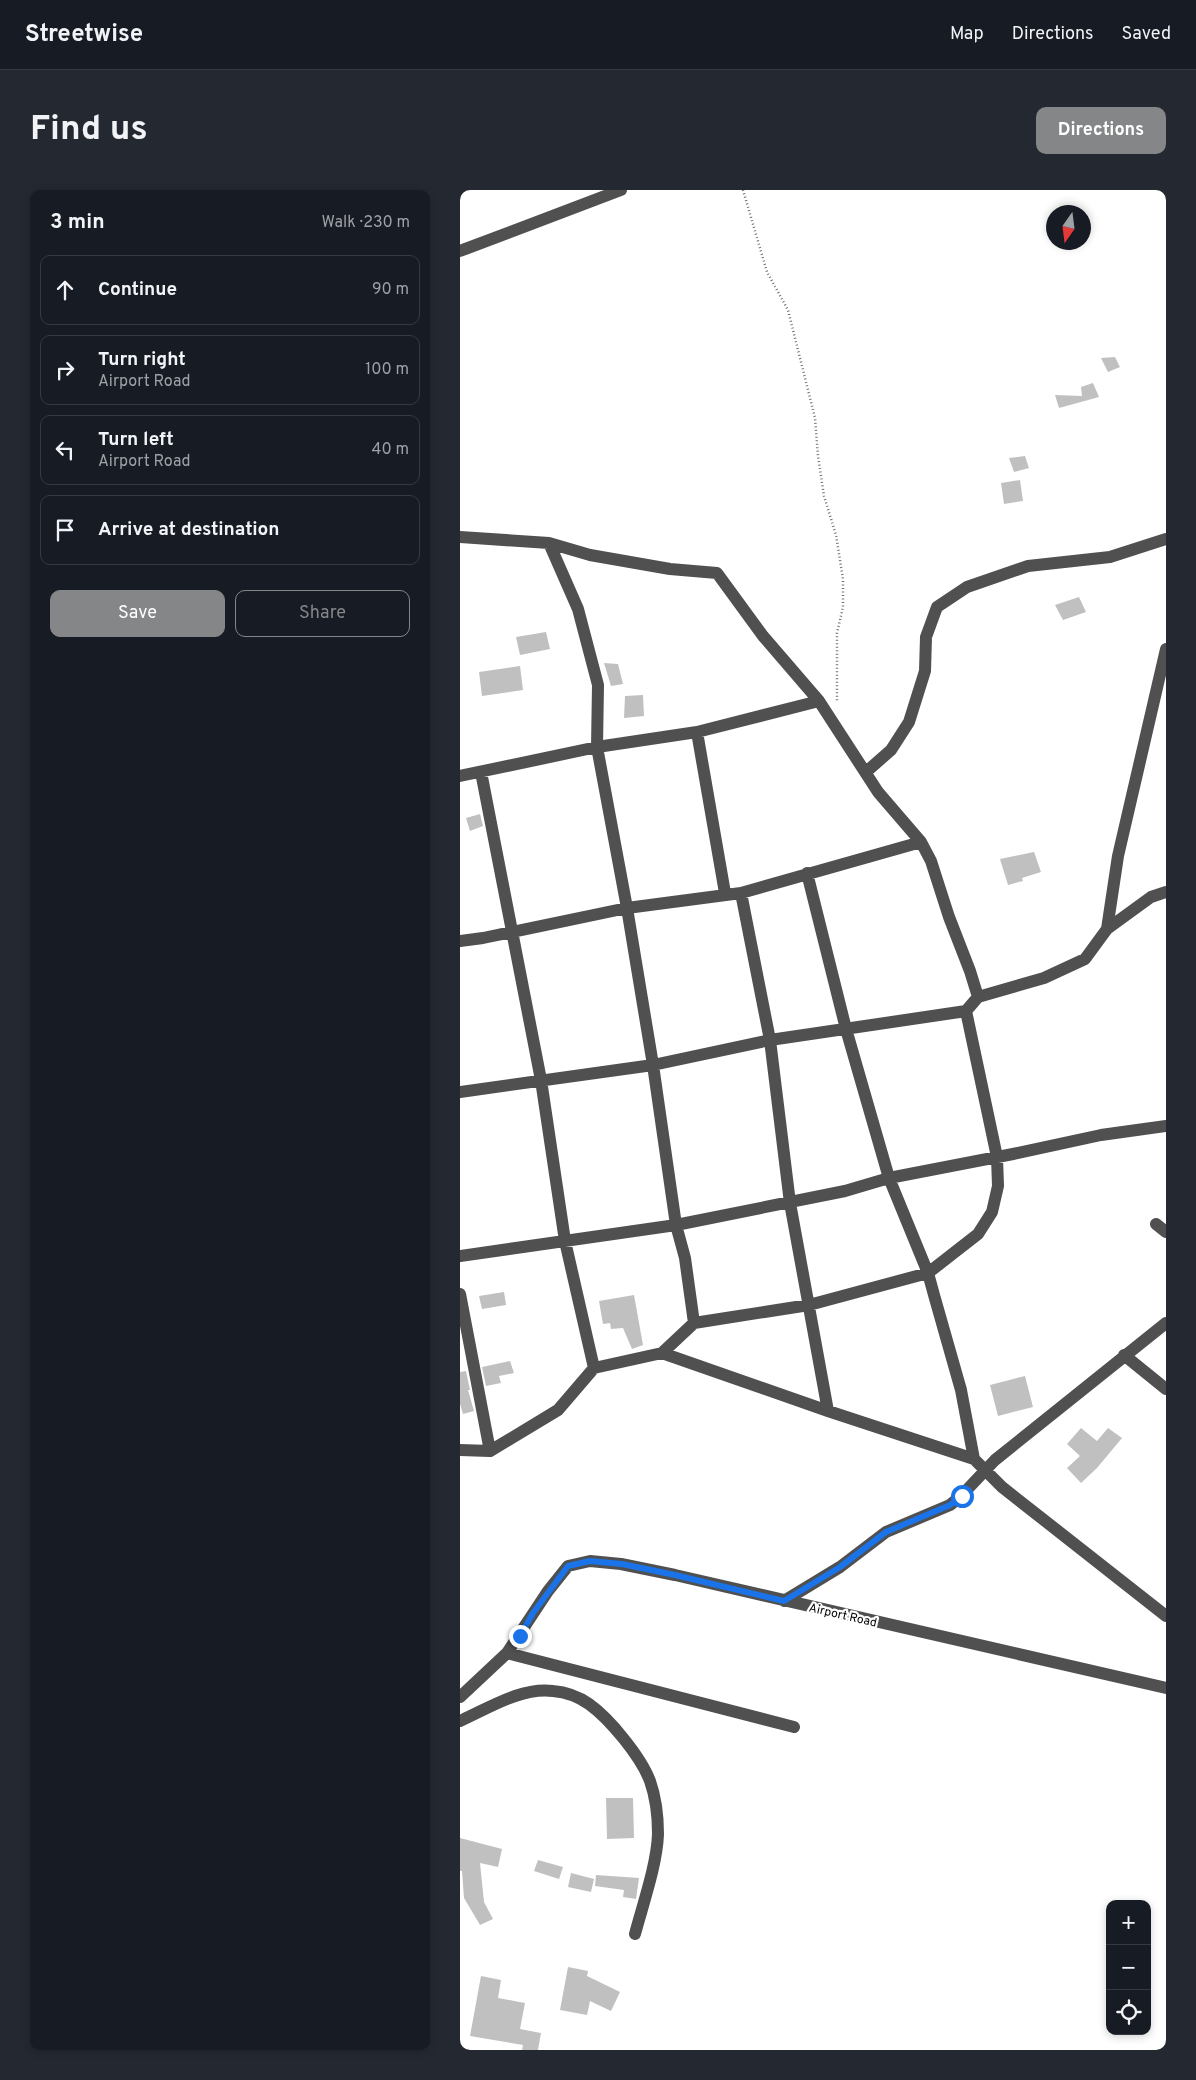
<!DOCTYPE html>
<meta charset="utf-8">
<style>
:root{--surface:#171b24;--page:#242831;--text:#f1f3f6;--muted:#9ea1a6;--line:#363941;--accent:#858687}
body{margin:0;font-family:Overpass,sans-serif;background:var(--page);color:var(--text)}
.controls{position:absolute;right:15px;bottom:15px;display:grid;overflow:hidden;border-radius:10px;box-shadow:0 2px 8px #0003}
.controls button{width:45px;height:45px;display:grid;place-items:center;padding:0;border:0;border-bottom:1px solid var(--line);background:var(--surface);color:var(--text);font:25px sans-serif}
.compass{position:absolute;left:586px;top:15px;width:45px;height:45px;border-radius:50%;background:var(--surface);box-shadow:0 2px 8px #0003;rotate:194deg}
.stop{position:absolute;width:15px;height:15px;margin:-11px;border:4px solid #1a73e8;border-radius:50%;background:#fff}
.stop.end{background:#1a73e8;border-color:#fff;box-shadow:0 1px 5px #0008}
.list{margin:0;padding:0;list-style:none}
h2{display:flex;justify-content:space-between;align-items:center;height:65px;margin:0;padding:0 20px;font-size:21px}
h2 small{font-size:16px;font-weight:400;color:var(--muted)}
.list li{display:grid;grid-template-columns:32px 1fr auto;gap:15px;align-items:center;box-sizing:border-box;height:70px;margin:0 10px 10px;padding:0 10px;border:1px solid var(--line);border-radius:10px}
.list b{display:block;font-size:19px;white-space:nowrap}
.list p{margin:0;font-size:16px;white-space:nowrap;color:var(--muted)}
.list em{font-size:16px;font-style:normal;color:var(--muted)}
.actions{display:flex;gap:10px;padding:15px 20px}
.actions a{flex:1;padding:11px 0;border:1px solid var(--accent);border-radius:10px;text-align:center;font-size:18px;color:var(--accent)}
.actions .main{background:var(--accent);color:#fff}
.icon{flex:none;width:28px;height:28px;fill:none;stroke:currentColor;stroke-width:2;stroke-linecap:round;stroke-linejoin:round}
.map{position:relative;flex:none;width:706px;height:1860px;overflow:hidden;border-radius:10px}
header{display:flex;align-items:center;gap:30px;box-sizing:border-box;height:70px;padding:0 25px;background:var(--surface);border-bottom:1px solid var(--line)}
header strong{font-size:24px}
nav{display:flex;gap:28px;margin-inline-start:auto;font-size:18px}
.intro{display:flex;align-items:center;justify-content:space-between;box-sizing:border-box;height:120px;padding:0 30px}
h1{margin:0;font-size:35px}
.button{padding:12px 22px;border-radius:10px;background:var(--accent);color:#fff;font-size:18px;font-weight:700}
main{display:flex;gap:30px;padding:0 30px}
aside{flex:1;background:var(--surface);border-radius:10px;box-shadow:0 2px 8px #0003}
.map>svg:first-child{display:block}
.building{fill:#c0c0c0}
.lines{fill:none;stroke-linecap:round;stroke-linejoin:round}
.path{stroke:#727272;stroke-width:2.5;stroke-dasharray:1 2.5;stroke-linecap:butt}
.minor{stroke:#505050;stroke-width:12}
.route{stroke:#1a73e8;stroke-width:6}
.labels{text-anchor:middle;stroke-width:4.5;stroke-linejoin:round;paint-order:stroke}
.street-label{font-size:12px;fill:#000;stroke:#fff}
</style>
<header>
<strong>Streetwise</strong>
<nav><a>Map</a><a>Directions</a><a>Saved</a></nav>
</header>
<div class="intro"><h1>Find us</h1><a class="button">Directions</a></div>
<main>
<aside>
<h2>3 min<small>Walk · 230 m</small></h2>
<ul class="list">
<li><svg class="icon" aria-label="ahead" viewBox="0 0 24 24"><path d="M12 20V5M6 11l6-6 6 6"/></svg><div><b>Continue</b></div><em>90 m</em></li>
<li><svg class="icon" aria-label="right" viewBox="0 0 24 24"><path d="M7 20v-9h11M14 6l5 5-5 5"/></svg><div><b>Turn right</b><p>Airport Road</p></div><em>100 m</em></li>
<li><svg class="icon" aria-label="left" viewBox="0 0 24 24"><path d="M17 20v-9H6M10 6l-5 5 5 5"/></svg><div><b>Turn left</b><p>Airport Road</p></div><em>40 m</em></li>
<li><svg class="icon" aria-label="arrive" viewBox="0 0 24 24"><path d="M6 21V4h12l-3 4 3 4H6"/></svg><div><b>Arrive at destination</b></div></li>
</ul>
<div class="actions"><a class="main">Save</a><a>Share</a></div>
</aside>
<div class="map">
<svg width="706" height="1860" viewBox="0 0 706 1860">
<rect width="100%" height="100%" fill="#fff"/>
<path class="building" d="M655,167L660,177L648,182L641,168Z
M633,193L639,207L599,218L595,205L622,206L621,197Z
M565,266L569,278L554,282L549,268Z
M560,290L563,311L544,314L541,293Z
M619,407L626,422L603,430L595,415Z
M86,442L90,459L60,465L56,447Z
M144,473L158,474L163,494L151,496Z
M60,476L63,500L22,506L19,482Z
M183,505L184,526L164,528L165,506Z
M20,624L23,636L10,641L6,628Z
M574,662L581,682L562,688L563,691L548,695L540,669Z
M44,1102L46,1115L22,1119L19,1106Z
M174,1105L183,1155L172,1159L163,1138L151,1139L150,1133L143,1134L139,1111Z
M50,1171L54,1183L39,1186L41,1193L26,1196L22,1177Z
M6,1181L10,1200H8L14,1221L3,1224L0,1214V1182Z
M565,1186L573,1217L538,1226L530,1195Z
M621,1238L637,1251L648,1238L662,1248L637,1278L621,1293L607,1278L620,1266L607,1254Z
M146,1608H173L174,1648L147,1649Z
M0,1648L42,1659L38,1677L20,1673L24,1712L33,1729L20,1735L4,1708L2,1681H0Z
M78,1670L103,1677L99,1689L74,1681Z
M111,1683L134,1689L131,1702L108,1697Z
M136,1685L179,1688L176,1709L163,1707L164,1700L135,1696Z
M108,1777L128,1781L127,1786L160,1802L151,1821L130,1811L127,1825L100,1820Z
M21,1786L41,1790L38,1808L65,1813L60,1839L81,1843L78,1860H62L63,1855L10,1846Z"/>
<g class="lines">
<path class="path" d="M283,0L307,82L328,120L355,228L358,266L364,306L376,345L383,389V417L377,443V512"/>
<path class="minor" d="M0,61L161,0
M0,347L89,353L130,365L210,379L257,383L303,446L359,511L418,602L461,652L471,671L489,727L510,781L518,807L506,821L537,967L538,996L532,1022L518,1044L468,1083L349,1115L234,1133
M89,353L118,419L138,495L137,557L167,718L193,875L216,1035L225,1068L234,1133L202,1163
M237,542L265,703
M21,582L81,890L105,1051L134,1178
M406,582L431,560L449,532L465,481L466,447L477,417L507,397L568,376L650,367L706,349
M0,586L137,557L237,542L359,511
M347,683L386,839L429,988L468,1083L474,1105L501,1200L514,1269L542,1297L706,1426
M281,703L310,850L330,1013L368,1221
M647,739L658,666L706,459
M0,751L23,748L167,718L281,703L461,652
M518,807L584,788L625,769L647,739L691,707L706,702
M0,902L193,875L310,850L506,821
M696,1034L706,1042
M0,1066L216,1035L385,1001L429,988L553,964L641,945L706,936
M0,1104L30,1261
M664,1165L706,1199
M0,1260L30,1261L98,1220L134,1178L202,1163L368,1221L514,1269
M324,1411L380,1377L426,1342L490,1315L501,1306L535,1270L706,1133
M47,1463L334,1537
M0,1507L47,1463L88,1401L108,1376L130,1371L161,1374L215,1385L706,1498
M0,1531C29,1518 61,1497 93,1501C105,1502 119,1507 129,1514C150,1529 181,1567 190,1591C196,1608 198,1626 198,1644C197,1674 183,1714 175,1744"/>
</g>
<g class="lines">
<path class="route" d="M60,1446L73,1423L108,1376L130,1371L162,1374L215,1385L324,1411L380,1377L426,1342L490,1315L502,1306"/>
</g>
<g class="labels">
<g class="street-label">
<text transform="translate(383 1425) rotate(13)" y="4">Airport Road</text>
</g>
</g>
</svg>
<div class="controls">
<button>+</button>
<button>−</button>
<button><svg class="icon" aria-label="locate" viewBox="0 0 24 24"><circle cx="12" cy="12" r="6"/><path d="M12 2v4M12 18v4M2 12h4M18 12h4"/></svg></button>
</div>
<svg class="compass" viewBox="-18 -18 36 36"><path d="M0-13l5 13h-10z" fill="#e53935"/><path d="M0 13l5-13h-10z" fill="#9ea1a6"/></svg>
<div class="stop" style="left:502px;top:1306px"></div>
<div class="stop end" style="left:60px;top:1446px"></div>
</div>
</main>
